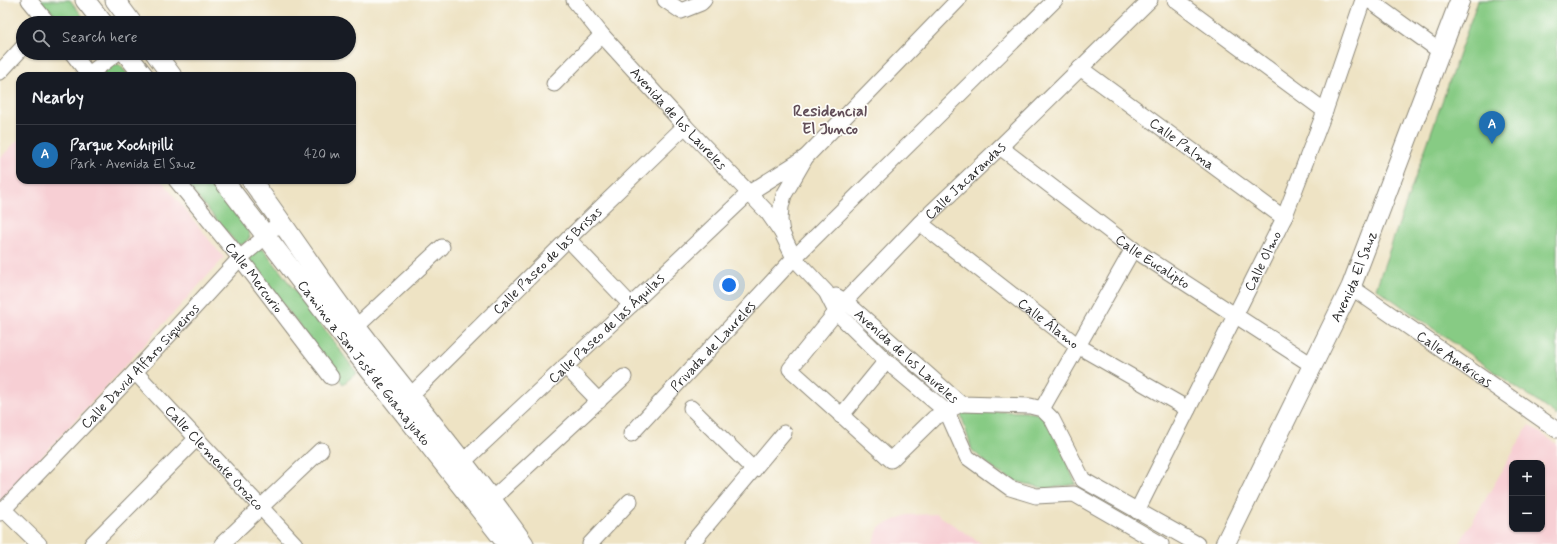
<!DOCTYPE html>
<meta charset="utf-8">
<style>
:root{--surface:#171b24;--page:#242831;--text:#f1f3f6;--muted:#9ea1a6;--line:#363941;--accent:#1f6fb2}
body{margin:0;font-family:Mynerve,sans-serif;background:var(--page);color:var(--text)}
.controls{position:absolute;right:12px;bottom:12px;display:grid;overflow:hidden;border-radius:8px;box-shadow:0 1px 3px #0004}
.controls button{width:36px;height:36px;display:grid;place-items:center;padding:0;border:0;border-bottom:1px solid var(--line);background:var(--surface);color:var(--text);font:20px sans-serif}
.you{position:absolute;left:729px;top:285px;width:14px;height:14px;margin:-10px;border:3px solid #fff;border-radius:50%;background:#1a73e8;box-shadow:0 0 0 6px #1a73e833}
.badge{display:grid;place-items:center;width:26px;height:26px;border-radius:50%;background:var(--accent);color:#fff;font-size:13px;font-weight:700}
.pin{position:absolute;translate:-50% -33px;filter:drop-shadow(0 1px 2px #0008)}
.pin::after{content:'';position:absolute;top:21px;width:14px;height:12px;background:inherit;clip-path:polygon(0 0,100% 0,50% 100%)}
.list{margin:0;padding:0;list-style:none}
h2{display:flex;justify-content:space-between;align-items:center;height:52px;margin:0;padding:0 16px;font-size:17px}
h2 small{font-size:13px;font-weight:400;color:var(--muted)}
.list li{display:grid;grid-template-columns:26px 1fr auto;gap:12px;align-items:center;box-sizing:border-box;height:60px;padding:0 16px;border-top:1px solid var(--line)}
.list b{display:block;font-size:15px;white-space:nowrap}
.list p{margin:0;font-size:13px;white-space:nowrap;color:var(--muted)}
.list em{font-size:13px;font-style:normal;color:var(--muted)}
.icon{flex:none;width:22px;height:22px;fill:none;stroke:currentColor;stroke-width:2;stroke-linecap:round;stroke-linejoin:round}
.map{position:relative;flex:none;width:1557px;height:544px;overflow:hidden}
.search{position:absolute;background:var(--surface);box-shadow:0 1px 3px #0004;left:16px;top:16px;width:340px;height:44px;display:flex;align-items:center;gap:10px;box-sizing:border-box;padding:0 14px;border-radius:22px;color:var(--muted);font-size:15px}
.panel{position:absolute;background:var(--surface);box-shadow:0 1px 3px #0004;left:16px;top:72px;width:340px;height:112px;border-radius:12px}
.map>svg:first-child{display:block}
.built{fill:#f7cfd4;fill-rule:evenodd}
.green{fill:#87cb84;stroke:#597b58}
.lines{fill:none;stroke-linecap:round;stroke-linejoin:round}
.minor-casing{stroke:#8c8778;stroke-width:17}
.major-casing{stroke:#8c8778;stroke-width:21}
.minor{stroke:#fff;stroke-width:15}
.major{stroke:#fff;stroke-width:19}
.labels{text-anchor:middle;stroke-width:3.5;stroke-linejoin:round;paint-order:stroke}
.street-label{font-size:14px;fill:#2b2b2b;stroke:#fdfcf7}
.quarter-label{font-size:16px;font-weight:bold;fill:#624f59;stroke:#fdfcf7}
</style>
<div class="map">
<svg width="1557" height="544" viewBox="0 0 1557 544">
<rect width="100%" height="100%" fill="#fdfcf7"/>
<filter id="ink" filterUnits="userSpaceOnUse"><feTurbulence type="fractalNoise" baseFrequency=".025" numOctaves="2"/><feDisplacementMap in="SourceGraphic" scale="8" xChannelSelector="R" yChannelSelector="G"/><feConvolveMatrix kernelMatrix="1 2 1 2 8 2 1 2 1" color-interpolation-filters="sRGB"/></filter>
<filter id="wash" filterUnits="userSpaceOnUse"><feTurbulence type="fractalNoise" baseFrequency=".012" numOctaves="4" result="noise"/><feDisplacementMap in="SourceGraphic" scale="16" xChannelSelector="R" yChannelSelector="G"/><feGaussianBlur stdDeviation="0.9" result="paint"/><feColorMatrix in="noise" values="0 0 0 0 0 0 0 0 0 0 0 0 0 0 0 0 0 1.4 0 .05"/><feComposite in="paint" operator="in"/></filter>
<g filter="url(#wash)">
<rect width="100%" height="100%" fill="#eee3c4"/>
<path class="built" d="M20,138V180H161L224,258L0,502V158Z
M1529,425L1557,444V544H1459ZM1512,463H1542V529H1512Z
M937,514L982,544H873L879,527L907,515Z"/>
<path class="green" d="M38,0H70L88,23H57Z
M1478,0H1557V416L1376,288Z
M113,64L120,65L129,76H104L103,72Z
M183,180H209L248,231L250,237L244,244L238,245Z
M255,246L265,251L357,373L343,384L249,259Z
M960,411L1026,412L1042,414L1060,447L1076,484L1047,489L1015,481L996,471L972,450Z"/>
</g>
<g filter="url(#ink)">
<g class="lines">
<defs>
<g id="minor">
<path d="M29,0L48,23"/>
<path id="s1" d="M574,0L602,35L685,126L768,213L782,233L794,258L826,292L836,312L886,361L947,412L967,457L1010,488L1036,496L1074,494L1161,544"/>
<path d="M665,0L681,11L701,3L704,0"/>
<path d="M1175,0L1325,111"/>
<path d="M1369,0L1441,52"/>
<path d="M72,53L90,76"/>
<path id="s2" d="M1080,68L1284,218"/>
<path d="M0,72L23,47"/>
<path d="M89,74L117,53"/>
<path d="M554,84L602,35"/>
<path id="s3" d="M1000,147L1133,249L1312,365"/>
<path id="s4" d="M176,180L240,258L331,377"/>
<path id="s5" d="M920,223L1078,346L1188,409"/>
<path d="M782,233L780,220L781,207L784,195L806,157L958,0"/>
<path d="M568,239L631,305"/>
<path id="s6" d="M1351,287L1557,430"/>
<path id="s7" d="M836,296L845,301L961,404L1030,406L1042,409L1052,419L1083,480L1197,544"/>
<path d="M356,327L442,247"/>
<path d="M565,366L599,401"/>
<path id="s8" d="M135,372L295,544"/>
<path id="s9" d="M410,396L568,239L685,126"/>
<path id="s10" d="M961,404L934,418L891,460L790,369L845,301L920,223L1000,147L1150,0"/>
<path d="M691,408L754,470"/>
<path d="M1042,409L1133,249"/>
<path d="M841,416L886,361"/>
<path id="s11" d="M631,434L794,258L1055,0"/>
<path id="s12" d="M463,462L631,305L749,193L806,157"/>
<path d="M491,500L624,377"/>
<path d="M3,509L39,544"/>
<path id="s13" d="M1137,511L1284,218L1325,111L1363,0"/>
<path id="s14" d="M0,513L135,372L240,258L266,236L281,220"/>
<path d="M92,544L196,439"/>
<path d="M222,544L321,450"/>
<path d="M590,544L630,501"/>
<path d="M691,544L784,433"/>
</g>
<g id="major">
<path d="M85,0L103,23"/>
<path d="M115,0L132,23"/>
<path d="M126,53L144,76"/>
<path d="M155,53L172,76"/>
<path id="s15" d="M223,180L335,326L507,544"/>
<path d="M251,180C287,228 320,280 357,328C412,400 472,469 524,544"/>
<path id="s16" d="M1225,544L1351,287L1460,0"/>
</g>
</defs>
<use href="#minor" class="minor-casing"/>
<use href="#major" class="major-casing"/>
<use href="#minor" class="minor"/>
<use href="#major" class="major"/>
</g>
</g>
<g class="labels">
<g class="street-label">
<text dy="5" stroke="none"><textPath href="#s1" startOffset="158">Avenida de los Laureles</textPath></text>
<text dy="5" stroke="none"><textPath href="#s2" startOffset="127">Calle Palma</textPath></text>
<text dy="5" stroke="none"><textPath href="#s10" startOffset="484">Calle Jacarandas</textPath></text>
<text dy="5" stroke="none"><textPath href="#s9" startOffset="193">Calle Paseo de las Brisas</textPath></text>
<text dy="5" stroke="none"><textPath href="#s3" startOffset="191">Calle Eucalipto</textPath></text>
<text dy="5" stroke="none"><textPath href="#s13" startOffset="280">Calle Olmo</textPath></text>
<text dy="5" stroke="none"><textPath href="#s16" startOffset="297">Avenida El Sauz</textPath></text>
<text dy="5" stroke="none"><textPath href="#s4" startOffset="125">Calle Mercurio</textPath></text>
<text dy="5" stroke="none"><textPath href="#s5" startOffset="163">Calle Álamo</textPath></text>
<text dy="5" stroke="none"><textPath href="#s12" startOffset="196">Calle Paseo de las Águilas</textPath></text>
<text dy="5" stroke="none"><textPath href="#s11" startOffset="120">Privada de Laureles</textPath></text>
<text dy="5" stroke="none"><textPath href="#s7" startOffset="93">Avenida de los Laureles</textPath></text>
<text dy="5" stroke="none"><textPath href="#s6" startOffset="126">Calle Américas</textPath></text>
<text dy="5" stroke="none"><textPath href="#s15" startOffset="231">Camino a San José de Guanajuato</textPath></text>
<text dy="5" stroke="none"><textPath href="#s14" startOffset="203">Calle David Alfaro Siqueiros</textPath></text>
<text dy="5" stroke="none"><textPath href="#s8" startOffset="117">Calle Clemente Orozco</textPath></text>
</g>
<g class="quarter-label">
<text x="830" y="116">Residencial<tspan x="830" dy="18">El Junco</tspan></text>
</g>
</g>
</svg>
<div class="controls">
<button>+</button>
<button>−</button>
</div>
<div class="you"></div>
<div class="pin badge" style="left:1492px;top:144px">A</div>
<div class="search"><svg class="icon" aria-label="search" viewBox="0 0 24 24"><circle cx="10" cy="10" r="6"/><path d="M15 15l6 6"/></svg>Search here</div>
<section class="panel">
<h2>Nearby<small></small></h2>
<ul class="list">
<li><span class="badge">A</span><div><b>Parque Xochipilli</b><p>Park · Avenida El Sauz</p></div><em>420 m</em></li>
</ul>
</section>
</div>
